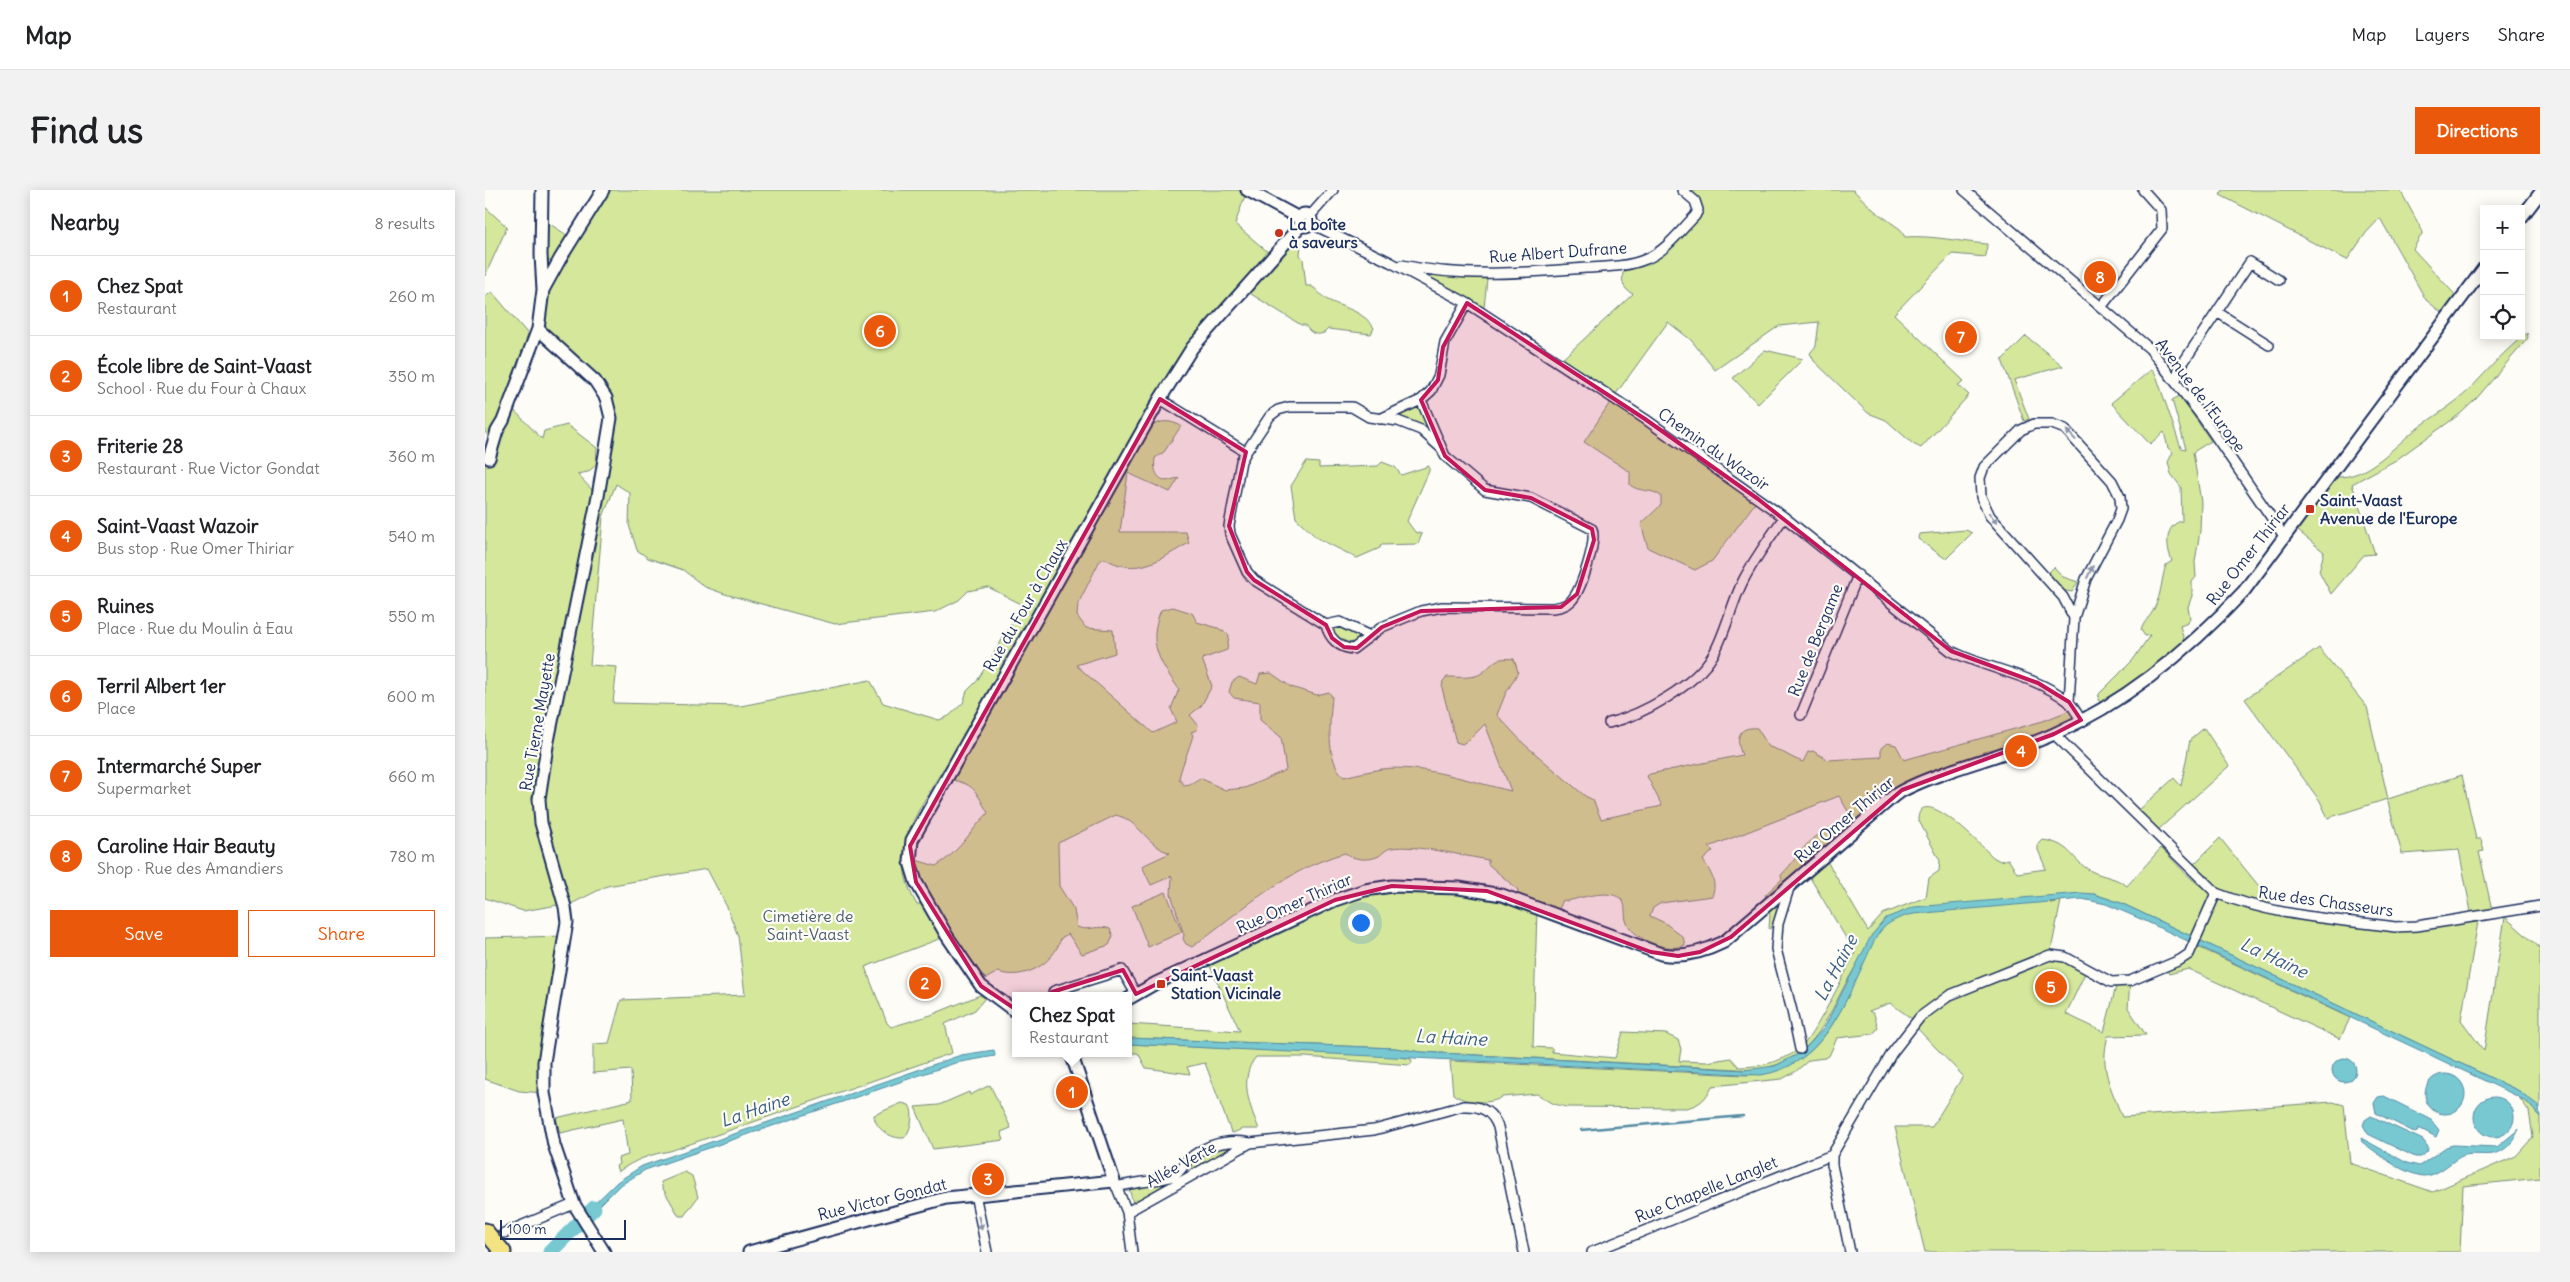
<!DOCTYPE html>
<meta charset="utf-8">
<style>
:root{--surface:#fff;--page:#f2f2f2;--text:#202124;--muted:#757577;--line:#e0e0e0;--accent:#ea580c}
body{margin:0;font-family:Delius,sans-serif;background:var(--page);color:var(--text)}
.controls{position:absolute;right:15px;top:15px;display:grid;overflow:hidden;border-radius:0px;box-shadow:0 2px 12px #0003}
.controls button{width:45px;height:45px;display:grid;place-items:center;padding:0;border:0;border-bottom:1px solid var(--line);background:var(--surface);color:var(--text);font:25px sans-serif}
.scale{position:absolute;left:15px;bottom:12px;width:126px;box-sizing:border-box;padding-left:5px;border:2px solid #1b2f5e;border-top:0;font-size:14px;line-height:18px;white-space:nowrap;color:#1b2f5e;-webkit-text-stroke:4px #fdfcf7;paint-order:stroke}
.you{position:absolute;left:875px;top:732px;width:18px;height:18px;margin:-12px;border:4px solid #fff;border-radius:50%;background:#1a73e8;box-shadow:0 0 0 8px #1a73e833}
.badge{display:grid;place-items:center;width:32px;height:32px;border-radius:50%;background:var(--accent);color:#fff;font-size:16px;font-weight:700}
.pin{position:absolute;translate:-50% -50%;border:2px solid #fff;box-shadow:0 1px 5px #0006}
.popup{position:absolute;left:527px;top:802px;width:120px;height:65px;box-sizing:border-box;display:grid;place-content:center;border-radius:0px;background:var(--surface);filter:drop-shadow(0 1px 4px #0005);font-size:16px;white-space:nowrap;color:var(--muted)}
.popup b{font-size:19px;color:var(--text)}
.popup::after{content:'';position:absolute;left:50%;top:100%;margin-left:-10px;border:10px solid transparent;border-top-color:var(--surface)}
.list{margin:0;padding:0;list-style:none}
h2{display:flex;justify-content:space-between;align-items:center;height:65px;margin:0;padding:0 20px;font-size:21px}
h2 small{font-size:16px;font-weight:400;color:var(--muted)}
.list li{display:grid;grid-template-columns:32px 1fr auto;gap:15px;align-items:center;box-sizing:border-box;height:80px;padding:0 20px;border-top:1px solid var(--line)}
.list b{display:block;font-size:19px;white-space:nowrap}
.list p{margin:0;font-size:16px;white-space:nowrap;color:var(--muted)}
.list em{font-size:16px;font-style:normal;color:var(--muted)}
.actions{display:flex;gap:10px;padding:15px 20px}
.actions a{flex:1;padding:11px 0;border:1px solid var(--accent);border-radius:0px;text-align:center;font-size:18px;color:var(--accent)}
.actions .main{background:var(--accent);color:#fff}
.icon{flex:none;width:28px;height:28px;fill:none;stroke:currentColor;stroke-width:2;stroke-linecap:round;stroke-linejoin:round}
.map{position:relative;flex:none;width:2055px;height:1062px;overflow:hidden;border-radius:0px}
header{display:flex;align-items:center;gap:30px;box-sizing:border-box;height:70px;padding:0 25px;background:var(--surface);border-bottom:1px solid var(--line)}
header strong{font-size:24px}
nav{display:flex;gap:28px;margin-inline-start:auto;font-size:18px}
.intro{display:flex;align-items:center;justify-content:space-between;box-sizing:border-box;height:120px;padding:0 30px}
h1{margin:0;font-size:35px}
.button{padding:12px 22px;border-radius:0px;background:var(--accent);color:#fff;font-size:18px;font-weight:700}
main{display:flex;gap:30px;padding:0 30px}
aside{flex:1;background:var(--surface);border-radius:0px;box-shadow:0 2px 12px #0003}
.map>svg:first-child{display:block}
.green{fill:#d4e79b;stroke:#788b7c;fill-rule:evenodd}
.water{fill:#78c8d2;stroke:#538ba4}
.lines{fill:none;stroke-linecap:round;stroke-linejoin:round}
.stream{stroke:#538ba4;stroke-width:2.5}
.river{stroke:#78c8d2;stroke-width:15}
.minor-casing{stroke:#1b2f5e;stroke-width:12}
.tertiary-casing{stroke:#1b2f5e;stroke-width:15}
.trunk-casing{stroke:#1b2f5e;stroke-width:19}
.minor{stroke:#fdfcf7;stroke-width:9}
.tertiary{stroke:#fdfcf7;stroke-width:11}
.trunk{stroke:#f4e382;stroke-width:15}
.oneway{fill:#8c96aa}
.marked{fill:#c2185b;fill-opacity:0.2;stroke:#c2185b;stroke-width:4;stroke-linejoin:round}
.poi-dot{fill:#c8321e;stroke:#fdfcf7;stroke-width:2}
.labels{text-anchor:middle;stroke-width:4.5;stroke-linejoin:round;paint-order:stroke}
.poi-label{font-size:16px;font-weight:bold;fill:#1b2f5e;stroke:#fdfcf7;text-anchor:start}
.street-label{font-size:16px;fill:#1b2f5e;stroke:#fdfcf7}
.park-label{font-size:16px;fill:#495d6d;stroke:#fdfcf7}
.water-label{font-size:18px;font-style:italic;fill:#375d81;stroke:#fdfcf7}
</style>
<header>
<strong>Map</strong>
<nav><a>Map</a><a>Layers</a><a>Share</a></nav>
</header>
<div class="intro"><h1>Find us</h1><a class="button">Directions</a></div>
<main>
<aside>
<h2>Nearby<small>8 results</small></h2>
<ul class="list">
<li><span class="badge">1</span><div><b>Chez Spat</b><p>Restaurant</p></div><em>260 m</em></li>
<li><span class="badge">2</span><div><b>École libre de Saint-Vaast</b><p>School · Rue du Four à Chaux</p></div><em>350 m</em></li>
<li><span class="badge">3</span><div><b>Friterie 28</b><p>Restaurant · Rue Victor Gondat</p></div><em>360 m</em></li>
<li><span class="badge">4</span><div><b>Saint-Vaast Wazoir</b><p>Bus stop · Rue Omer Thiriar</p></div><em>540 m</em></li>
<li><span class="badge">5</span><div><b>Ruines</b><p>Place · Rue du Moulin à Eau</p></div><em>550 m</em></li>
<li><span class="badge">6</span><div><b>Terril Albert 1er</b><p>Place</p></div><em>600 m</em></li>
<li><span class="badge">7</span><div><b>Intermarché Super</b><p>Supermarket</p></div><em>660 m</em></li>
<li><span class="badge">8</span><div><b>Caroline Hair Beauty</b><p>Shop · Rue des Amandiers</p></div><em>780 m</em></li>
</ul>
<div class="actions"><a class="main">Save</a><a>Share</a></div>
</aside>
<div class="map">
<svg width="2055" height="1062" viewBox="0 0 2055 1062">
<rect width="100%" height="100%" fill="#fdfcf7"/>
<filter id="ink" filterUnits="userSpaceOnUse"><feTurbulence type="fractalNoise" baseFrequency=".02" numOctaves="2"/><feDisplacementMap in="SourceGraphic" scale="10" xChannelSelector="R" yChannelSelector="G"/><feConvolveMatrix kernelMatrix="1 2 1 2 8 2 1 2 1" color-interpolation-filters="sRGB"/></filter>
<g filter="url(#ink)">
<path class="green" d="M118,0H762L750,34L784,63L707,158L666,237C675,230 685,230 696,236L679,262L670,268C669,278 669,286 680,291L694,288L685,302L643,283L635,342H701L704,353C675,369 652,388 619,368L614,372L593,414L592,426L601,438L628,440L630,463L591,475L668,543L692,532L686,519L694,499C674,472 662,452 676,420L688,417L707,423L712,432L733,438L744,445L742,460L717,469L727,496L716,516L705,525L713,535L712,540L706,542L708,545C705,557 695,580 694,589L699,595L705,594L715,588L740,600L760,598L801,580L796,547L775,530V512L749,508L744,502L747,492L754,487L772,494L775,484L786,483L806,497L832,505L844,502L847,507C845,531 840,569 859,587C871,584 884,581 897,579C939,574 986,592 1026,601L1000,534L985,549L977,554L971,552L957,498L958,491L962,487C972,487 989,489 997,483C1011,472 1008,467 1029,469L1033,482L1020,505L1012,525L1039,554L1100,606L1108,610L1116,629L1177,616L1162,586L1165,584L1257,565C1251,551 1251,536 1272,538L1284,557C1297,560 1305,568 1318,572L1323,562L1328,561L1343,570L1396,567V558L1402,553L1411,555L1419,570L1558,531L1588,519L1596,530L1432,593L1339,666L1383,741L1398,724L1441,707L1444,688L1454,681L1455,671L1433,629C1436,591 1499,659 1508,667L1515,671L1523,669L1532,683L1561,679L1553,660V654L1557,650C1586,653 1586,670 1606,681C1618,687 1631,687 1642,696L1676,658C1692,673 1709,697 1731,703L1728,694L1708,675L1735,648L1786,711L1781,719L1910,737L1987,727L1974,660L1917,664L1902,609L1843,628L1835,611L1760,509L1834,458L1882,517L1903,609L1977,585L1991,649H1996L1999,661L1994,662L2008,724L1994,726L1976,830L1999,861L2020,727L2055,758V918L2034,901L1636,713L1609,704L1565,713L1576,711L1565,765L1602,779L1581,824L1619,842L1632,793L1645,791L1643,818L1661,845L1623,846C1614,879 1626,897 1637,927L1848,912L1859,915L1865,973L1948,1002L2031,966L2048,947L2044,921L2033,906L2043,913L2055,927V988L1978,996L1975,1062H1440L1410,937H1447L1478,886L1428,834L1430,831L1405,813L1384,821L1389,824L1393,838L1388,844L1352,848L1344,866L1340,868L1324,870L1310,882L1297,889L1227,896C1221,909 1215,915 1201,918L1081,917L1069,914L1052,904L1017,907C1006,915 979,913 968,904L965,871L1260,885C1328,884 1349,836 1375,781L1371,776C1341,823 1336,869 1271,880L937,862L910,858L643,848V834L755,841L722,770L850,710L907,696L1031,710L1033,700L1003,674V670C980,666 929,654 907,658C902,658 898,663 894,666C884,671 869,670 860,663C803,678 754,722 707,757L701,754L698,749L699,745L686,704L687,686L666,695L657,676L685,663C663,657 654,630 631,625L573,653L574,696L589,720L592,737C604,742 613,734 625,739L628,746L624,755L597,764L583,744L576,748C569,774 539,791 513,782L502,788L491,789L462,746L380,777L402,833L406,837L446,825L495,805L500,808L490,820L460,834L467,863L185,961C166,964 149,970 133,982L131,976L134,974L133,968L143,965L138,929L75,943L71,928L147,910L146,880L108,883V854L124,853L136,810L260,805L253,746L242,717L222,679L122,696L80,717L79,714L38,721L0,708V278L8,252L0,242V107L7,102L42,143L44,149L24,215L57,249L59,241L82,235L112,258L111,275L103,282L92,284L112,305L125,240L121,208L53,139L67,72L62,70L57,29L88,49ZM131,294L145,303L144,335L152,360L163,368L198,380L220,397L240,404L350,434L450,422L474,410L483,401L503,397L538,415L492,491L482,501L478,513L464,526L454,530L398,513L385,490L256,516L128,513L132,477L105,475L118,327ZM466,577L460,588C491,595 488,597 503,623C483,643 476,661 451,676L431,670L425,672L441,711L432,715C401,660 431,626 458,579ZM1354,606L1364,623C1356,635 1339,639 1328,649C1315,659 1308,674 1296,685L1297,689L1280,705L1285,713L1280,718L1285,724L1284,739L1293,734L1305,695L1321,681L1370,763C1359,784 1329,848 1313,860C1296,872 1274,877 1254,877L1246,868L1221,872L1194,871L1196,859L1193,850L1181,844L1138,842L1130,868L1067,862V858L1048,857L1052,719L1071,726L1078,710L1082,711C1096,708 1122,699 1135,708C1143,714 1138,725 1142,733C1150,750 1183,763 1200,755L1198,747L1180,733L1165,726L1168,718L1176,713L1227,706C1233,692 1225,682 1218,670L1228,661L1224,657Z
M1197,0H1368L1390,21L1415,39L1420,47C1448,45 1475,52 1502,54L1501,67L1467,64L1409,124L1479,191L1473,195L1484,205L1436,258L1428,254L1401,230L1383,223L1329,171L1325,163L1331,156L1334,132L1294,136L1230,180L1206,150L1183,132L1128,208L1273,309L1227,371L1210,380L1163,358L1156,334L1176,315V306C1166,298 1155,303 1145,295V282L1099,252L1128,208L1073,173L1148,104C1139,100 1136,92 1138,83L1141,81L1138,80V75L1170,65L1213,20Z
M1738,0H1915L1938,42L1928,59L1975,110L1962,127L1941,110L1895,28L1881,43L1862,70L1735,5Z
M0,17L22,37L0,86Z
M807,46L816,53L815,65L818,69L821,96H826C832,99 835,105 841,109C857,118 878,120 889,138L886,144L843,139L839,143C830,146 825,143 820,135H816L758,99Z
M942,84L1002,89L999,118L940,86Z
M2042,143L2043,148L1991,209L1975,224L1911,270L1867,294L1890,364L1879,365L1846,404L1834,381L1839,362L1807,336L1844,286C1878,293 1904,261 1929,241C1947,227 1967,216 1984,200C2003,180 2020,160 2042,143Z
M1541,146L1578,176L1529,190L1544,229L1539,231L1517,170Z
M1280,160L1318,169L1273,214L1248,188Z
M1667,179L1671,185L1696,258L1701,259L1687,210L1695,206L1726,251L1708,262L1716,312L1715,341L1710,372L1711,387L1707,392V406L1703,417L1705,428L1703,433L1695,436L1701,457L1659,491L1616,513L1613,510L1614,504L1648,470L1665,445L1660,446L1656,440C1659,431 1665,427 1669,419C1677,403 1676,390 1681,375L1687,371C1681,357 1679,335 1697,331L1696,297L1686,284L1683,272L1688,262L1683,258L1679,242L1665,254L1626,213Z
M930,217H935L941,233L939,237L914,228L915,224Z
M821,272L834,273V278L893,276L897,272L910,277L916,285L944,276V281L922,331L930,342L937,344L933,354L896,355L895,358L872,368L832,348L811,328L806,296Z
M1481,340L1487,343L1461,369L1433,349L1434,344Z
M1569,377L1578,387L1593,392L1587,402L1576,400L1564,382Z
M854,435L875,445L876,447L866,456L850,448L847,440Z
M1719,538L1744,576L1673,640L1653,621L1689,588L1696,596L1705,550Z
M681,702L697,742L663,757L647,716Z
M81,746L59,903L34,901L0,889V748Z
M1709,755L1865,828L1855,849L1703,779L1684,784L1680,777Z
M643,854L911,866L926,869L927,872L925,875L820,867H771C753,888 765,917 774,939H757L748,943L746,942L720,873L702,877L705,884L661,878L653,863H643Z
M505,895L526,938L516,942L519,950L448,959L430,917L454,915L484,902L485,905Z
M417,913L424,915C430,923 426,941 419,948C406,949 390,939 389,925Z
M743,956L744,959L706,980L707,971L734,957Z
M200,982L207,986L213,1007L199,1026H194L177,997L176,992Z
M674,991L677,994L676,999L648,1013L644,998Z"/>
<path class="water" d="M1596,703L1609,704L1636,713L2034,901L2054,916L2055,927L2043,913L2032,906L1658,730L1621,714L1597,709L1429,724C1418,726 1407,730 1398,738C1389,748 1384,763 1378,775C1356,822 1334,876 1276,885L643,854V848L910,858L937,862L1259,880L1290,876L1317,862L1339,838L1386,746L1401,728L1429,717Z
M509,860L510,866L470,873L160,980L134,996L103,1027L100,1023L132,992L157,976L476,865Z
M1847 880a12 12 0 1 1 24 0a12 12 0 1 1-24 0Z
M1940 904a20 20 0 1 1 40 0a20 20 0 1 1-40 0Z
M1899,906L1945,929L1954,940L1951,947L1934,938L1931,943L1891,923L1889,913L1893,907Z
M1989 927a20 20 0 1 1 40 0a20 20 0 1 1-40 0Z
M1886,926L1938,950L1943,957L1942,962L1936,967H1930L1883,944L1878,935L1880,930Z
M2034,939C2030,948 2026,955 2018,960C2006,969 1989,961 1977,966C1963,973 1950,990 1933,985C1912,980 1894,964 1877,952L1876,948L1922,973L1934,976L1961,957L1968,955L2012,957Z"/>
<g class="lines">
<path class="stream" d="M1096,940L1258,926"/>
<path class="river" d="M65,1062L109,1018"/>
<defs>
<path id="minor" d="M1479,0L1665,159L1718,228L1799,346
M825,26L848,0
M825,33L905,72L982,113L1160,229L1299,327L1466,461C1504,480 1548,484 1583,511C1588,516 1592,524 1596,530
M917,75C977,88 1041,83 1101,78C1120,77 1143,77 1161,69C1181,61 1195,41 1210,26L1213,20L1210,11L1197,0
M1617,116L1677,39L1676,20L1658,0
M1732,122L1784,155
M1691,191L1694,179L1765,72L1794,90
M675,209L761,262
M936,210L960,266L1000,300L1046,308L1107,339C1112,352 1096,401 1086,411C1081,416 1075,417 1068,418L957,417L936,421L897,437L868,459C854,458 844,448 841,435L769,390L762,382L745,344L744,336L756,271L761,262L785,226L793,220L804,217H867L884,227L913,231L936,240L956,258
M895,229L936,210L946,201L954,185L960,152L982,113
M841,435L855,432L885,446
M1584,512L1589,428L1601,389L1632,330L1636,319L1635,307L1627,291L1580,239L1567,234H1549L1536,240L1499,277L1495,288L1496,307L1505,326L1578,407L1589,428
M1316,525L1373,385
M1124,533C1157,525 1210,496 1228,465C1241,442 1246,415 1258,391C1269,369 1285,348 1299,327
M1569,544L1731,703C1788,726 1850,729 1910,737L1932,736L2055,716
M1305,695L1293,734L1291,759L1307,821L1315,859
M567,806L569,801L637,780L651,804
M1347,965L1407,863L1435,827L1465,805L1565,765L1580,767L1626,792L1645,791L1695,770L1704,764L1731,703
M1347,965V975L1365,1062
M630,993L642,1022L647,1062
M631,997C644,993 680,990 688,986C696,982 698,975 704,969C722,954 743,949 765,953
M490,1004L502,1062
M642,1022L765,953L889,940L978,916C996,915 1007,921 1013,937L1039,1062
M19,1043L89,1014
M1107,1062L1347,965"/>
<path id="tertiary" d="M762,0L814,28
M814 30a6 6 0 1 1 12 0a6 6 0 1 1-12 0Z
M2036,28L2055,3
M58,100L75,69L118,0
M53,139L110,191L121,208L126,228L113,306L62,556L54,609L56,633L80,717L82,732L59,872V903L69,955L89,1014L119,1062
M4,268L12,241L18,231L53,139L58,100L56,65L57,0
M643,809L671,793L850,710L880,700L907,696L974,698L1017,705L1176,764C1199,768 1219,762 1239,752L1410,605C1427,594 1446,588 1465,581C1500,569 1536,559 1569,544C1641,512 1706,458 1759,401L1999,78
M531,822L496,796L462,746L431,692L425,672L427,650L675,209L707,158L816,35
M264,1062L461,1008L629,991L586,863"/>
<path id="trunk" d="M0,1041L18,1062"/>
</defs>
<use href="#minor" class="minor-casing"/>
<use href="#tertiary" class="tertiary-casing"/>
<use href="#trunk" class="trunk-casing"/>
<use href="#minor" class="minor"/>
<use href="#tertiary" class="tertiary"/>
<use href="#trunk" class="trunk"/>
</g>
<defs><path id="oneway-solid" d="M-6-.8H1V-3.2L6.5 0L1 3.2V.8H-6Z" transform="scale(1.25)"/></defs>
<g class="oneway">
<use href="#oneway-solid" transform="translate(1586 245) rotate(-133)"/>
<use href="#oneway-solid" transform="translate(1508 328) rotate(51)"/>
<use href="#oneway-solid" transform="translate(1605 382) rotate(-64)"/>
<use href="#oneway-solid" transform="translate(495 1033) rotate(77)"/>
</g>
</g>
<path class="marked" d="M982,113L1160,229L1273,309L1466,461L1553,493L1584,512L1596,530L1569,544L1417,600L1246,747L1215,762L1193,766L1166,762L1002,701L907,696L850,710L651,804L638,780L567,802L560,839L496,796L431,692L425,656L675,209L761,262L744,336L762,382L769,390L841,435L847,448L859,457L872,458L897,437L936,421L1076,417L1092,404L1109,350L1107,339L1046,308L1000,300L960,266L936,210L953,190L958,157Z"/>
<g class="poi-dot">
<circle cx="794" cy="43" r="5"/>
<rect x="1820" y="314" width="10" height="10" rx="2.5"/>
<rect x="671" y="789" width="10" height="10" rx="2.5"/>
</g>
<g class="labels">
<g class="poi-label">
<text x="804" y="40">La boîte<tspan x="804" dy="18">à saveurs</tspan></text>
<text x="1835" y="316">Saint-Vaast<tspan x="1835" dy="18">Avenue de l'Europe</tspan></text>
<text x="686" y="791">Saint-Vaast<tspan x="686" dy="18">Station Vicinale</tspan></text>
</g>
<g class="street-label">
<text transform="translate(1073 62) rotate(-4)" y="6">Rue Albert Dufrane</text>
<text transform="translate(1716 205) rotate(53)" y="6">Avenue de l'Europe</text>
<text transform="translate(1229 259) rotate(35)" y="6">Chemin du Wazoir</text>
<text transform="translate(1763 364) rotate(-52)" y="6">Rue Omer Thiriar</text>
<text transform="translate(540 415) rotate(-60)" y="6">Rue du Four à Chaux</text>
<text transform="translate(1330 450) rotate(-68)" y="6">Rue de Bergame</text>
<text transform="translate(52 532) rotate(-80)" y="6">Rue Tierne Mayette</text>
<text transform="translate(1359 629) rotate(-40)" y="6">Rue Omer Thiriar</text>
<text transform="translate(1841 711) rotate(8)" y="6">Rue des Chasseurs</text>
<text transform="translate(809 713) rotate(-24)" y="6">Rue Omer Thiriar</text>
<text transform="translate(696 974) rotate(-29)" y="6">Allée Verte</text>
<text transform="translate(1221 999) rotate(-22)" y="6">Rue Chapelle Langlet</text>
<text transform="translate(397 1009) rotate(-14)" y="6">Rue Victor Gondat</text>
</g>
<g class="park-label">
<text x="323" y="732">Cimetière de<tspan x="323" dy="18">Saint-Vaast</tspan></text>
</g>
<g class="water-label">
<text transform="translate(1789 768) rotate(25)" y="6">La Haine</text>
<text transform="translate(1351 778) rotate(-62)" y="6">La Haine</text>
<text transform="translate(966 848) rotate(3)" y="6">La Haine</text>
<text transform="translate(270 920) rotate(-19)" y="6">La Haine</text>
</g>
</g>
</svg>
<div class="controls">
<button>+</button>
<button>−</button>
<button><svg class="icon" aria-label="locate" viewBox="0 0 24 24"><circle cx="12" cy="12" r="6"/><path d="M12 2v4M12 18v4M2 12h4M18 12h4"/></svg></button>
</div>
<div class="scale">100 m</div>
<div class="you"></div>
<div class="pin badge" style="left:587px;top:902px">1</div>
<div class="popup"><b>Chez Spat</b>Restaurant</div>
<div class="pin badge" style="left:440px;top:793px">2</div>
<div class="pin badge" style="left:503px;top:989px">3</div>
<div class="pin badge" style="left:1536px;top:561px">4</div>
<div class="pin badge" style="left:1566px;top:797px">5</div>
<div class="pin badge" style="left:395px;top:141px">6</div>
<div class="pin badge" style="left:1476px;top:147px">7</div>
<div class="pin badge" style="left:1615px;top:87px">8</div>
</div>
</main>
